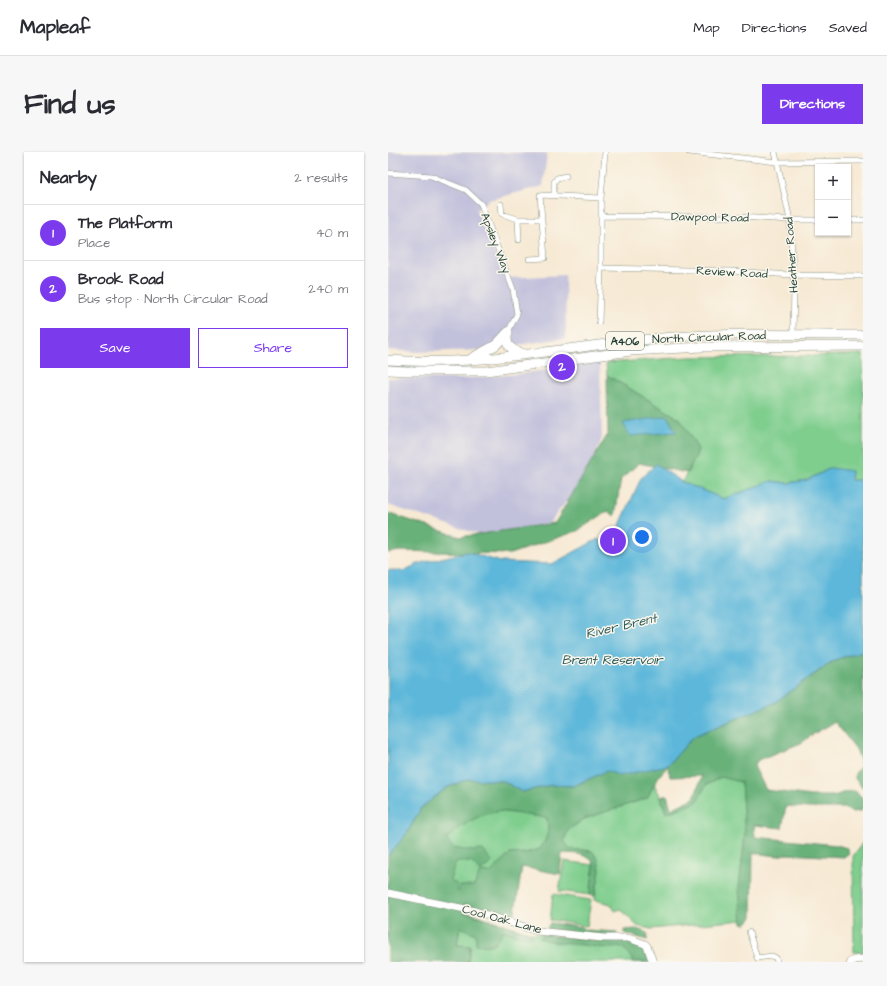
<!DOCTYPE html>
<meta charset="utf-8">
<style>
:root{--surface:#fff;--page:#f7f7f7;--text:#2b2b33;--muted:#7c7c81;--line:#e1e1e2;--accent:#7c3aed}
body{margin:0;font-family:"Architects Daughter",sans-serif;background:var(--page);color:var(--text)}
.controls{position:absolute;right:12px;top:12px;display:grid;overflow:hidden;border-radius:0px;box-shadow:0 1px 3px #0004}
.controls button{width:36px;height:36px;display:grid;place-items:center;padding:0;border:0;border-bottom:1px solid var(--line);background:var(--surface);color:var(--text);font:20px sans-serif}
.you{position:absolute;left:254px;top:385px;width:14px;height:14px;margin:-10px;border:3px solid #fff;border-radius:50%;background:#1a73e8;box-shadow:0 0 0 6px #1a73e833}
.badge{display:grid;place-items:center;width:26px;height:26px;border-radius:50%;background:var(--accent);color:#fff;font-size:13px;font-weight:700}
.pin{position:absolute;translate:-50% -50%;border:2px solid #fff;box-shadow:0 1px 4px #0006}
.list{margin:0;padding:0;list-style:none}
h2{display:flex;justify-content:space-between;align-items:center;height:52px;margin:0;padding:0 16px;font-size:17px}
h2 small{font-size:13px;font-weight:400;color:var(--muted)}
.list li{display:grid;grid-template-columns:26px 1fr auto;gap:12px;align-items:center;box-sizing:border-box;height:56px;padding:0 16px;border-top:1px solid var(--line)}
.list b{display:block;font-size:15px;white-space:nowrap}
.list p{margin:0;font-size:13px;white-space:nowrap;color:var(--muted)}
.list em{font-size:13px;font-style:normal;color:var(--muted)}
.actions{display:flex;gap:8px;padding:12px 16px}
.actions a{flex:1;padding:9px 0;border:1px solid var(--accent);border-radius:0px;text-align:center;font-size:14px;color:var(--accent)}
.actions .main{background:var(--accent);color:#fff}
.map{position:relative;flex:none;width:475px;height:810px;overflow:hidden;border-radius:0px}
header{display:flex;align-items:center;gap:24px;box-sizing:border-box;height:56px;padding:0 20px;background:var(--surface);border-bottom:1px solid var(--line)}
header strong{font-size:19px}
nav{display:flex;gap:22px;margin-inline-start:auto;font-size:14px}
.intro{display:flex;align-items:center;justify-content:space-between;box-sizing:border-box;height:96px;padding:0 24px}
h1{margin:0;font-size:28px}
.button{padding:10px 18px;border-radius:0px;background:var(--accent);color:#fff;font-size:14px;font-weight:700}
main{display:flex;gap:24px;padding:0 24px}
aside{flex:1;background:var(--surface);border-radius:0px;box-shadow:0 1px 3px #0004}
.map>svg:first-child{display:block}
.industrial{fill:#c2c1dc}
.green{fill:#7fce8e;stroke:#4f8661}
.forest{fill:#67b179;stroke:#437756;fill-rule:evenodd}
.water{fill:#5db7da;stroke:#3e7a87}
.lines{fill:none;stroke-linecap:round;stroke-linejoin:round}
.street-casing{stroke:#8b9484;stroke-width:6}
.secondary-casing{stroke:#8b9484;stroke-width:8}
.highway-casing{stroke:#8b9484;stroke-width:10}
.street{stroke:#fff;stroke-width:5}
.secondary{stroke:#fff;stroke-width:7}
.highway{stroke:#fff;stroke-width:9}
.labels{text-anchor:middle;stroke-width:3;stroke-linejoin:round;paint-order:stroke}
.shield{fill:#fbf7ec;stroke:#61756b;stroke-width:1}
.shield-label{font-size:11px;font-weight:bold;fill:#1f3d34}
.street-label{font-size:12px;fill:#1f3d34;stroke:#fbf7ec}
.water-label{font-size:13px;font-style:italic;fill:#2e5c5e;stroke:#fbf7ec}
</style>
<header>
<strong>Mapleaf</strong>
<nav><a>Map</a><a>Directions</a><a>Saved</a></nav>
</header>
<div class="intro"><h1>Find us</h1><a class="button">Directions</a></div>
<main>
<aside>
<h2>Nearby<small>2 results</small></h2>
<ul class="list">
<li><span class="badge">1</span><div><b>The Platform</b><p>Place</p></div><em>40 m</em></li>
<li><span class="badge">2</span><div><b>Brook Road</b><p>Bus stop · North Circular Road</p></div><em>240 m</em></li>
</ul>
<div class="actions"><a class="main">Save</a><a>Share</a></div>
</aside>
<div class="map">
<svg width="475" height="810" viewBox="0 0 475 810">
<rect width="100%" height="100%" fill="#fbf7ec"/>
<filter id="ink" filterUnits="userSpaceOnUse"><feTurbulence type="fractalNoise" baseFrequency=".025" numOctaves="2"/><feDisplacementMap in="SourceGraphic" scale="8" xChannelSelector="R" yChannelSelector="G"/><feConvolveMatrix kernelMatrix="1 2 1 2 8 2 1 2 1" color-interpolation-filters="sRGB"/></filter>
<filter id="wash" filterUnits="userSpaceOnUse"><feTurbulence type="fractalNoise" baseFrequency=".012" numOctaves="4" result="noise"/><feDisplacementMap in="SourceGraphic" scale="16" xChannelSelector="R" yChannelSelector="G"/><feGaussianBlur stdDeviation="0.9" result="paint"/><feColorMatrix in="noise" values="0 0 0 0 0 0 0 0 0 0 0 0 0 0 0 0 0 1.4 0 .05"/><feComposite in="paint" operator="in"/></filter>
<g filter="url(#wash)">
<rect width="100%" height="100%" fill="#f7ead5"/>
<path class="industrial" d="M0,0L159,1L155,34L101,48L88,58L117,126L177,123L178,186L92,198L29,200L0,198Z
M212,210L214,286L198,325L161,371L93,383L0,353V226L72,227L131,222Z"/>
<path class="green" d="M475,202V328H463L443,316L419,328L400,331L383,329L336,347L294,330L308,305L292,267L219,223L218,211L301,205L423,204Z
M333,625L353,630L357,683L351,736L354,768L263,777L249,774L233,757L227,759L223,752L207,748V744L212,718L204,699L182,697L176,689L180,678L196,667L259,646L266,632L273,645L278,661L308,651L318,633Z
M111,659L159,665C161,680 160,685 152,697L138,701L122,702L85,743L56,737L57,687C77,671 86,664 111,659Z
M475,690V801L466,800L465,704Z
M176,709L206,713L202,743L171,739Z
M165,742L203,748L199,774L162,768Z
M75,761H83L144,781L212,789L243,790L255,794L261,810H80L83,794L69,793Z"/>
<path class="forest" d="M219,223L292,267L310,297L308,305L299,321L251,311L233,327L227,364L220,359L189,379L122,402L12,399L0,401V361L72,385L167,371L220,282Z
M475,499V637L466,625L468,620L474,613L468,597L447,570L427,581L413,591L370,608L366,614L378,638L423,644H446L457,640L467,639L475,646V656L473,659L465,660L456,656H420L398,654L394,676L366,673L367,685L449,693L459,696L461,701L456,705L398,702L389,704L365,701L364,766L358,772L354,771L351,736L357,683L353,630L333,625L318,633L308,651L278,661L273,645L279,643L283,657L306,646L314,624L282,625L280,614L271,624L259,646L196,667L180,678L176,689L182,697L204,699L210,707L212,718L207,744L202,743L206,713C201,700 186,702 174,701L172,722L134,715L126,766L77,752L75,761L83,762L144,782L143,786L115,779C107,793 104,796 88,792V782L72,775L69,793L82,794L80,810H0V704L19,681L33,656L58,636L80,627L115,629L134,640L163,633L185,634L219,619L280,613L306,584L386,551L447,508ZM111,659L159,666C161,680 160,685 152,697L138,701L122,702L102,721L92,720L86,734H72L71,739L68,738L70,733L62,728L68,710H83L93,719L104,710L95,698L82,699L65,696L58,687C78,671 86,664 111,659Z
M162,771L193,775L197,778L229,780L228,783H211L165,778L159,776Z
M248,777L255,779L260,782L259,788L236,781V778Z
M156,783L212,789L243,790L255,794L261,810H246L235,795C221,797 208,795 194,793C179,792 165,791 151,786Z"/>
<path class="water" d="M279,264L288,280L242,284L235,271Z
M268,312L294,330L336,347L383,329L400,331L419,328L443,316L463,319V328H475V499L446,508L386,551L306,584L280,613L232,624L219,619L185,634L163,633L134,640L115,629L80,627L58,636L33,656L19,681L0,704V418L15,419L32,411L79,400L113,410L164,412L210,387L221,393H228L231,375L253,326Z"/>
</g>
<g filter="url(#ink)">
<g class="lines">
<defs>
<path id="street" d="M301,0L389,10L475,9
M387,0L402,68L406,135L405,183
M0,21L43,24L78,38L93,52L125,137L129,162L120,180
M166,44V30L169,26L178,24
M113,52L114,62L130,67
M214,64L351,65L402,68H430
M460,68H475
M131,88L130,67H153
M141,107L157,106L152,43L213,46
M213,116L343,119L404,123L475,124
M211,170L213,116V46L217,0
M361,780L369,806L384,804L388,806L389,810"/>
<path id="secondary" d="M0,741L87,759L149,779L215,786H240L257,792L259,794L265,810
M462,810L466,808L475,807"/>
<path id="highway" d="M120,180C116,194 124,199 137,202
M84,206L108,193L120,180
M0,208C89,215 175,195 263,187C333,180 404,183 475,183
M0,218L19,219H98L243,199L314,195L475,194"/>
</defs>
<use href="#street" class="street-casing"/>
<use href="#secondary" class="secondary-casing"/>
<use href="#highway" class="highway-casing"/>
<use href="#street" class="street"/>
<use href="#secondary" class="secondary"/>
<use href="#highway" class="highway"/>
</g>
</g>
<g class="labels">
<rect class="shield" x="218" y="180" width="38" height="18" rx="3"/>
<g class="shield-label">
<text x="237" y="193">A406</text>
</g>
<g class="street-label">
<text transform="translate(322 65) rotate(1)" y="4">Dawpool Road</text>
<text transform="translate(108 91) rotate(69)" y="4">Apsley Way</text>
<text transform="translate(403 103) rotate(-94)" y="4">Heather Road</text>
<text transform="translate(344 120) rotate(3)" y="4">Review Road</text>
<text transform="translate(321 185) rotate(-2)" y="4">North Circular Road</text>
<text transform="translate(114 767) rotate(15)" y="4">Cool Oak Lane</text>
</g>
<g class="water-label">
<text transform="translate(233 473) rotate(-13)" y="5">River Brent</text>
<text x="224" y="512">Brent Reservoir</text>
</g>
</g>
</svg>
<div class="controls">
<button>+</button>
<button>−</button>
</div>
<div class="you"></div>
<div class="pin badge" style="left:225px;top:389px">1</div>
<div class="pin badge" style="left:174px;top:215px">2</div>
</div>
</main>
